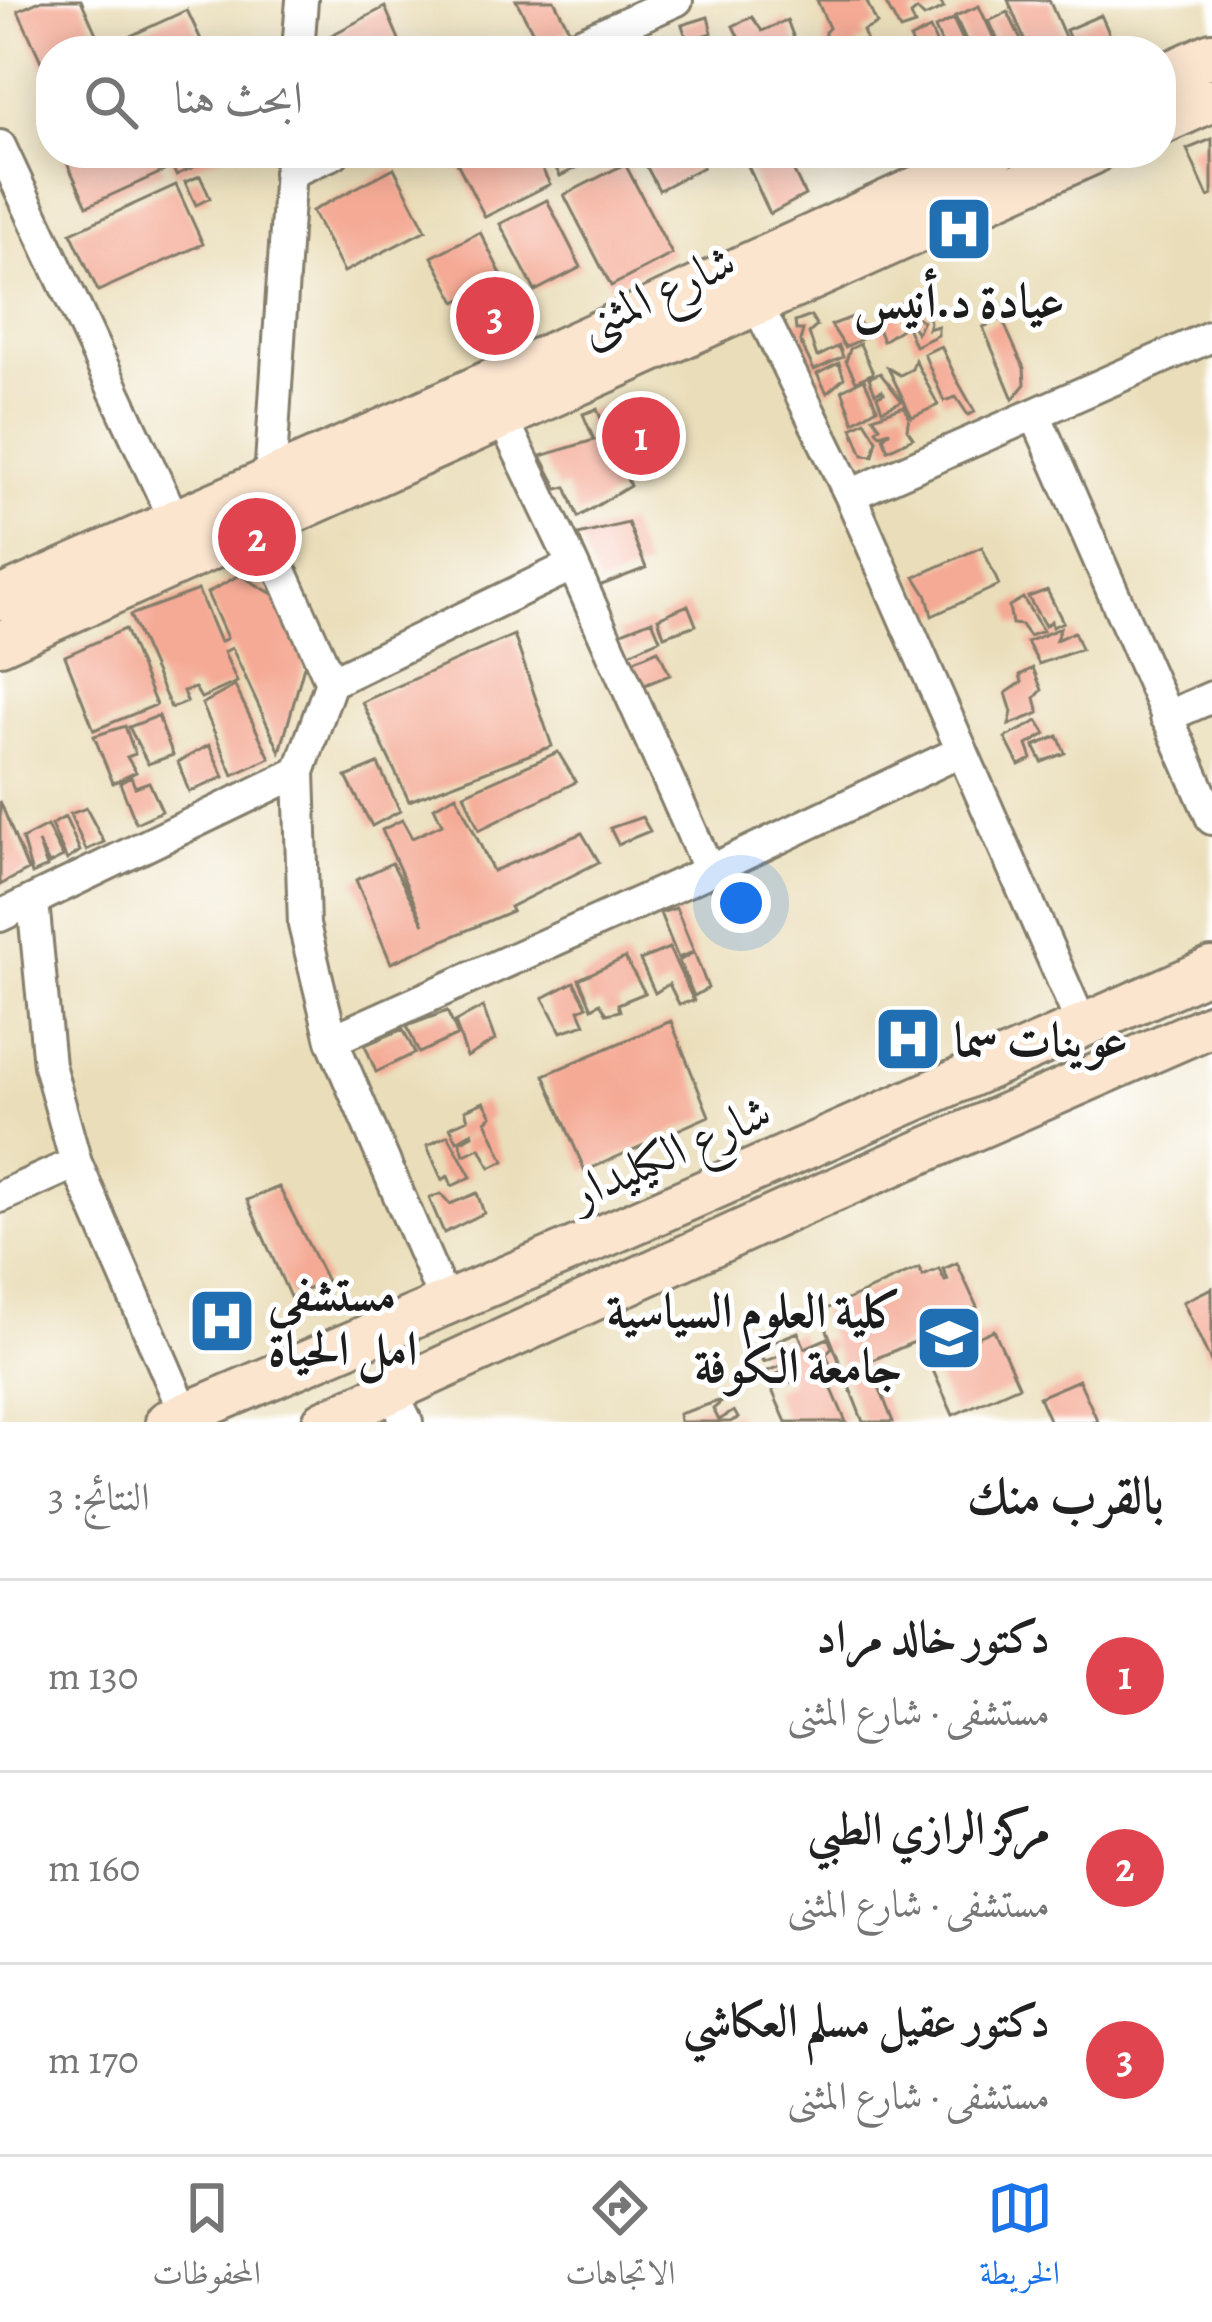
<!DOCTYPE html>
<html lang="ar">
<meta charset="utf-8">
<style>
:root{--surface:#fff;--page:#f2f2f2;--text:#222;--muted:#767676;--line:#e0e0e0;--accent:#1a73e8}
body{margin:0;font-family:Alegreya,Amiri,serif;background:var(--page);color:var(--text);direction:rtl}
.you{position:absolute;left:741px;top:903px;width:42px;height:42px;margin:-30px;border:9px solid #fff;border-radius:50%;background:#1a73e8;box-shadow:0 0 0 18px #1a73e833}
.badge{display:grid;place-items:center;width:78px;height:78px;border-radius:50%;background:var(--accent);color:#fff;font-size:39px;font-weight:700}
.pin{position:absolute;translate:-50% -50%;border:6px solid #fff;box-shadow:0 3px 12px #0006}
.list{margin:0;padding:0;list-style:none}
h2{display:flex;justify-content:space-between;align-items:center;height:156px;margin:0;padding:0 48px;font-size:51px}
h2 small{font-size:39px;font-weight:400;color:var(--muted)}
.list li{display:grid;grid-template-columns:78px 1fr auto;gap:36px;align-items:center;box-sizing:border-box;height:192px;padding:0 48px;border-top:3px solid var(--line)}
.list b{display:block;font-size:45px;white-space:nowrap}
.list p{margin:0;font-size:39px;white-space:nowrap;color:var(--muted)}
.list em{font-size:39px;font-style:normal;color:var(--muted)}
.icon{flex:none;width:66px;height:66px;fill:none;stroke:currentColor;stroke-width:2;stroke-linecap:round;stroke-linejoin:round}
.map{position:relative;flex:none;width:1212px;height:1422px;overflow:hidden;direction:ltr}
.search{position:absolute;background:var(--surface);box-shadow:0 6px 30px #0003;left:36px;right:36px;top:36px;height:132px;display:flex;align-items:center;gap:30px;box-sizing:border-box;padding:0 42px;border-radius:48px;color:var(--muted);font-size:45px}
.sheet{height:732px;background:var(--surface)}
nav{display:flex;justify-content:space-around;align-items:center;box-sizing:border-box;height:168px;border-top:3px solid var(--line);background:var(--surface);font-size:33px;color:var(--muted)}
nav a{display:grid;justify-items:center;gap:6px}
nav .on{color:var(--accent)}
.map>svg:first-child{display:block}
.building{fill:#f4aa95}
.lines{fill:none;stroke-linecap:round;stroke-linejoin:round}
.street-casing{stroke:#837d6b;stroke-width:36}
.secondary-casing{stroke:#837d6b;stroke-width:48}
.street{stroke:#fff;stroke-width:30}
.secondary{stroke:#fbe5cf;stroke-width:42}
.labels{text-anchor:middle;stroke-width:10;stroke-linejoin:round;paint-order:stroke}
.street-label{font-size:48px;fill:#1c1c1c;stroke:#fff}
.poi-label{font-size:48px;font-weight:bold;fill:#1c1c1c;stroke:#fff;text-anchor:start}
</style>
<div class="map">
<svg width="1212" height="1422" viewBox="0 0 1212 1422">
<rect width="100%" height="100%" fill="#fff"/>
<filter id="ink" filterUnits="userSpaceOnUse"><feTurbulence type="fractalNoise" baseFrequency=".00833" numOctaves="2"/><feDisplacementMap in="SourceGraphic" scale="24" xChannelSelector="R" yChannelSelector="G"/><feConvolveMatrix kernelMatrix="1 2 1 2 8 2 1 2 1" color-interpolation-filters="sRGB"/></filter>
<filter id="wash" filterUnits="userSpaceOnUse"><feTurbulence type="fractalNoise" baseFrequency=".004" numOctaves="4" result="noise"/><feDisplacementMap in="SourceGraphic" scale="48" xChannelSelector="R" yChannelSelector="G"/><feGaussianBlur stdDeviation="2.7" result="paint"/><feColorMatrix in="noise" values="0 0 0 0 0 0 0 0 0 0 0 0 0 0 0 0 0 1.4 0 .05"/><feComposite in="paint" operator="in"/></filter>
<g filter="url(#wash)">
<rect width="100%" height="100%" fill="#eadeba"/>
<g id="blocks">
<path class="building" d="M42,0H81L101,45L87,51H51V67L45,70L18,11Z
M516,0H554L570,31L540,46Z
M817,0H866L877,24L863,31L866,39L855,45L857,51H825V32L829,28Z
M884,0H939L944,8L924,17L917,10L911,15L915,25L900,30Z
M1008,0H1049L1065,37L1029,51Z
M979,6L1000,51H971L955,16Z
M385,7L404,51H301Z
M187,10L203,44L187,51H129L124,39Z
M1008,12L1026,51H1003L989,21Z
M1101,15L1117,51H1075L1066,30Z
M708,17L712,33L687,40L682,25Z
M752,17L762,31L787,20L799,51H745L733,26Z
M953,19L968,51H945L935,28Z
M930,29L940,51H916L910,39Z
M1212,139V195L1208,197L1187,149Z
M67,153H155L164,171L87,206L63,154Z
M172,153H225L176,175L167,155Z
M452,153H534L550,184L485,217Z
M548,153H597L598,157L560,176Z
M652,153H695L703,167L659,190L642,158Z
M742,153H785L805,195L770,214Z
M625,164L672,254L611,286L564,195Z
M394,168L426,230L344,272L312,211Z
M200,176L210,198L196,205L185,182Z
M176,185L203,244L98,291L71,233Z
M547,200L581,267L535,291L500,224Z
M480,232L503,278L456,302L432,257Z
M909,299L915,304L921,300L930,322L928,329L938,326V335L915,346L906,324L909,322L917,333L923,321L912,314L904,318L899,305Z
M896,308L904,327L883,341L876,324L883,320V313Z
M811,316L817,326L809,333L817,357L839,346L843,357L814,370L800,341L803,330H796L795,322Z
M855,316L868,336L845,347L831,325Z
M1002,319L1024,368L1025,384L1013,399L983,327Z
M860,344L873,373L856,381L846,361L850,349Z
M941,346L956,378L975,412L968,415L956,397L944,401L924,354Z
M915,360L938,405L912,417L888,368L900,375L912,369Z
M839,363L844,378L827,393L817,374Z
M880,373L902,401L882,410L877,396L884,393L882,390L875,393L869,378Z
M864,379L877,408L854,422L842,390Z
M641,399L653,430L634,439L621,408Z
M904,406L909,417L907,429L913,438L888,450L883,437L890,431L880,434L876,430L880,426L873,417Z
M597,409L630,486L578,517L566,487L558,489L541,456L594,440L583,414Z
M865,421L877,440L873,456L863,455L852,428Z
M628,523L646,568L599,586L578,535Z
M982,547L999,585L932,616L927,596L915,577Z
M240,575L298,609L306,659L280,752L232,648L224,652L237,682L201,698L195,688L183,691L187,702L171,708L130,615L198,590L220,642L227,638L207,593Z
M1047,590L1063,622L1052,627L1051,621L1045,626L1028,597Z
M1023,598L1043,631L1029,636L1021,625L1012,624L1009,606Z
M688,605L696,625L664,636L658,618Z
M652,620L660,639L627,654L619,633Z
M1060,628L1056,640L1074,632L1081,649L1039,664L1027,642Z
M125,629L156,705L94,730L65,656Z
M514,635L552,746L409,801L362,702Z
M658,650L670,675L642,686L630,662Z
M1033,668L1042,690L1035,698L1039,713L1009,725L1012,712L1006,693L1022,682L1020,675Z
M235,686L270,758L233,775L202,704Z
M158,716L173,755L148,764L129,727Z
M1038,721L1046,734L1027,745L1032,759L1019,765L1005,738Z
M125,726L135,754L127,757L136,772L113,783L94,736Z
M1058,736L1065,753L1042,762L1034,746Z
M209,745L224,777L189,792L178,762Z
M558,752L576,782L479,830L464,794Z
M378,764L400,811L372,826L346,777Z
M131,777L135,787L149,782L162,811L136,823L120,783Z
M456,795L493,871L582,833L599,862L510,907L512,911L391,963L356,880L392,863L424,924L382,830L402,820L412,838L442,824L434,807Z
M0,801L28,870L0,885Z
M86,808L104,842L86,850L70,814Z
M65,817L80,851L67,860L51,825Z
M642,817L650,831L618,844L610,828Z
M47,826L63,857L49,864L38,842L47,867L32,874L22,839Z
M676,908L694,952L678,958L660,913Z
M669,948L694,1001L679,1004L669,984L655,993L640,960Z
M694,952L708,988L694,996L679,961Z
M625,958L645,993L618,1004L620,1011L607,1014L600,1003L592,1008L579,979Z
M574,982L587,1006L579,1010L585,1024L561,1032L543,998Z
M483,1007L495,1040L467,1057L455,1022Z
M447,1011L458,1035L419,1053L407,1026Z
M671,1021L709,1116L585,1171L544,1075Z
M403,1029L415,1053L376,1072L365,1045Z
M484,1102L492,1116L486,1121L504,1161L490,1168L480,1148L464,1155L460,1142L473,1135L472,1132L457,1141L450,1127L468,1119L465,1110Z
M448,1135L471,1177L452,1186L448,1176L442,1180L427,1146Z
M279,1187L327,1281L290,1297L247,1200Z
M477,1193L484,1213L444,1233L429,1198L441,1194L450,1204Z
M957,1263L977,1307L941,1323L942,1330L854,1368L870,1364L893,1422H863L820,1312L919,1268L923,1276L939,1269L945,1281L948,1280L943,1269Z
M1212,1288V1364L1183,1302Z
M994,1330L1019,1386L953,1415L928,1359Z
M798,1332L805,1348L828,1338L832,1347L826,1354L831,1366L825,1373L846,1422H786L772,1390L790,1382L785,1371L770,1377L767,1371L783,1365L779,1356L763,1362L758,1348Z
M1079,1380L1098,1422H1050L1039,1397Z
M725,1399L713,1409L719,1420L734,1411L738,1418L730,1422H680L679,1414Z"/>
</g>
</g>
<g filter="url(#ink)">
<use href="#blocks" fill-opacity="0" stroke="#837d6b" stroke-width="3"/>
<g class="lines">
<defs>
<path id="street" d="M298,51L302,0
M563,51L677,0
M0,146L175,521
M289,173L334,153
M756,302L850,495L1082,1025
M1035,414L1212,819
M503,419L573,565L709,871
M270,480L291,153
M850,495L1212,336
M262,528L331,682
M1166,717L1212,697
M33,902L49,1065L76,1163L185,1414
M0,916L299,772
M332,1040L709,871L962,751
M0,1197L76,1163
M445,1302L332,1040L304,925L299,772L331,682L573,565
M392,1392L407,1422"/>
<path id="secondary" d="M1161,77L1212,54
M1161,123L1212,100
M0,598L404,421L994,153
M0,643L1092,153
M167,1422L620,1229L1212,969
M324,1422L786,1211L1212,1025"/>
</defs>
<use href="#street" class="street-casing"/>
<use href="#secondary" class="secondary-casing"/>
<use href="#street" class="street"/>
<use href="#secondary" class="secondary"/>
</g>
</g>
<defs>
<symbol id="hospital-square" viewBox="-11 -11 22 22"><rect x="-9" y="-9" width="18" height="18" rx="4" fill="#1f6fb2" stroke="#fff"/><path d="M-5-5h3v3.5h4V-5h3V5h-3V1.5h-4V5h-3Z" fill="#fff"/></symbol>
<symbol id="university-square" viewBox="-11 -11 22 22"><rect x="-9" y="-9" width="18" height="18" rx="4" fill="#1f6fb2" stroke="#fff"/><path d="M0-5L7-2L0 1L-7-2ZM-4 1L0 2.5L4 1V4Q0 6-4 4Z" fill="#fff"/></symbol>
</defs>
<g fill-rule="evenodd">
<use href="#hospital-square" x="921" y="191" width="76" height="76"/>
<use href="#hospital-square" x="870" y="1001" width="76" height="76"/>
<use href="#hospital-square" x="184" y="1283" width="76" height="76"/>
<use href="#university-square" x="911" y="1300" width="76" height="76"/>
</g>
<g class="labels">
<g class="street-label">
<text transform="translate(656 292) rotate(-25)" y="17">شارع المثنى</text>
<text transform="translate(670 1151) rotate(-24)" y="17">شارع الكيليدار</text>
</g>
<g class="poi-label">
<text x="959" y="317" text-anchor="middle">عيادة د.أنيس</text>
<text x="954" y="1056">عوينات سما</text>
<text x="268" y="1310">مستشفى<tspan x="268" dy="55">امل الحياة</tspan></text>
<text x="902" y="1327" text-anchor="end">كلية العلوم السياسية<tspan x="902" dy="55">جامعة الكوفة</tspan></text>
</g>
</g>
</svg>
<div class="you"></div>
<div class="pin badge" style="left:641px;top:436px;background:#e0444e">1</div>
<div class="pin badge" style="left:257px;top:537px;background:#e0444e">2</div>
<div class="pin badge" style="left:495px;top:316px;background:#e0444e">3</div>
<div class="search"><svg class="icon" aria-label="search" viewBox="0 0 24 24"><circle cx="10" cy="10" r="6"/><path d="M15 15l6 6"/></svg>ابحث هنا</div>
</div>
<section class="sheet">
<h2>بالقرب منك<small>النتائج: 3</small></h2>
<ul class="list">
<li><span class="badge" style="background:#e0444e">1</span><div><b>دكتور خالد مراد</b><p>مستشفى · شارع المثنى</p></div><em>130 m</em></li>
<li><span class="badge" style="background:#e0444e">2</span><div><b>مركز الرازي الطبي</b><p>مستشفى · شارع المثنى</p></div><em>160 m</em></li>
<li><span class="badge" style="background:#e0444e">3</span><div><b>دكتور عقيل مسلم العكاشي</b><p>مستشفى · شارع المثنى</p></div><em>170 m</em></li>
</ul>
</section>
<nav>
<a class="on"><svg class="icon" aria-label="map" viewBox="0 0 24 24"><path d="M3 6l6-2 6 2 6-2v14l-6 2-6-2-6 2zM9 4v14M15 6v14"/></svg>الخريطة</a>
<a><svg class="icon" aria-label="directions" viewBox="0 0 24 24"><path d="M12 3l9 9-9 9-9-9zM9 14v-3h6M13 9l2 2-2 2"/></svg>الاتجاهات</a>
<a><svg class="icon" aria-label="saved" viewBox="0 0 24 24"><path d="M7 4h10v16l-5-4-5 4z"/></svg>المحفوظات</a>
</nav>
